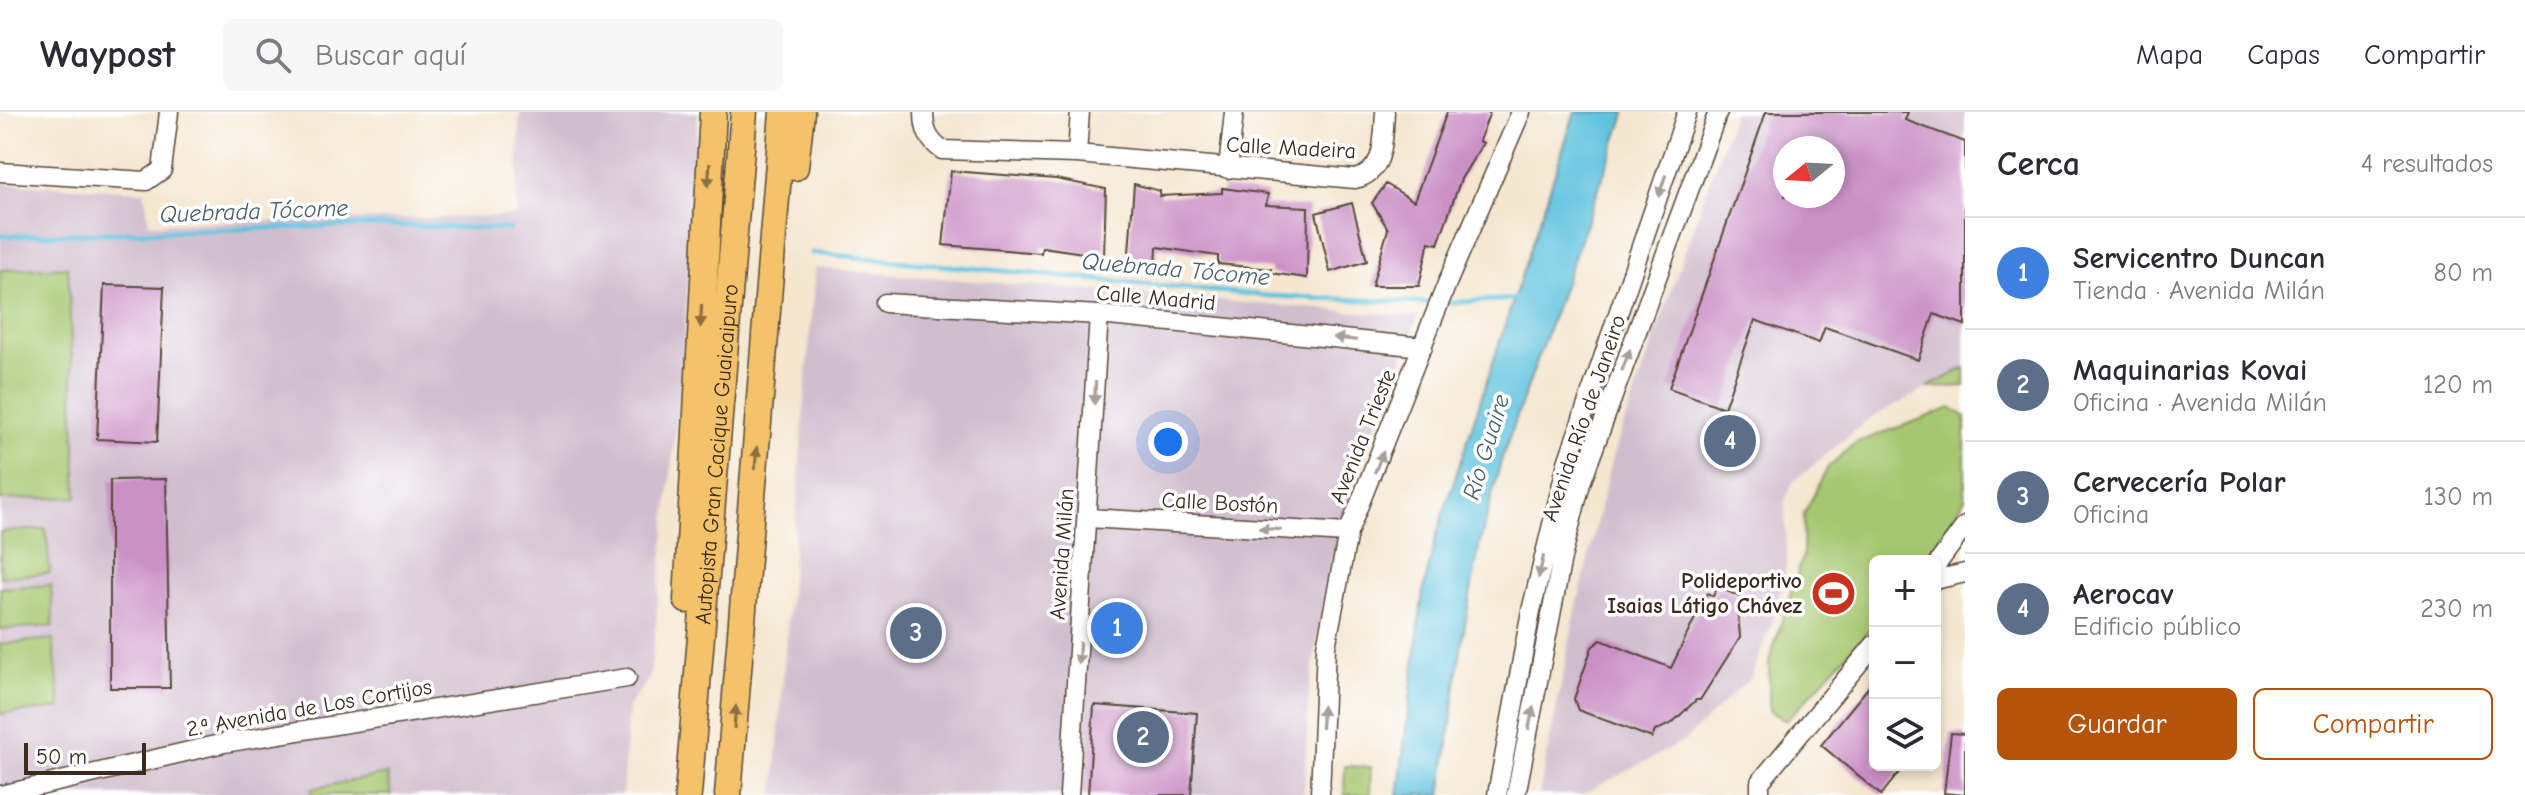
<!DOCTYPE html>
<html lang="es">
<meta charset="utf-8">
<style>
:root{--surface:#fff;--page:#f7f7f7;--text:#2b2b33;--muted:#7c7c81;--line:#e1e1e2;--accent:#b45309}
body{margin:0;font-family:"Comic Neue",sans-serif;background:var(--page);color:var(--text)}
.controls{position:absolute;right:24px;bottom:24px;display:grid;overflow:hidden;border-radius:12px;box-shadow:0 4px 12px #0003}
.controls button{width:72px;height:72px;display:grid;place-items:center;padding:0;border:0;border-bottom:2px solid var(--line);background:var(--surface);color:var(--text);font:40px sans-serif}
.compass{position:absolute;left:1773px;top:24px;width:72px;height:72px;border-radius:50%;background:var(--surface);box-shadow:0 4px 12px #0003;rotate:252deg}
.scale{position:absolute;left:24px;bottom:20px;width:122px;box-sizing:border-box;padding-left:8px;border:4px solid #3b2a1e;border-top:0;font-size:22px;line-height:28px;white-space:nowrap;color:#3b2a1e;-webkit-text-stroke:6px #fff;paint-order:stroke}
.you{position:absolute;left:1168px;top:330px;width:28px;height:28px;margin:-20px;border:6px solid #fff;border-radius:50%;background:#1a73e8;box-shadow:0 0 0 12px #1a73e833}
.badge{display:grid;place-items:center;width:52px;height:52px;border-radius:50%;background:var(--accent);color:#fff;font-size:26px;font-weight:700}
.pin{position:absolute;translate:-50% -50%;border:4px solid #fff;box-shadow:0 2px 8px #0006}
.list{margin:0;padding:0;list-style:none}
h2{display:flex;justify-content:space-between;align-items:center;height:104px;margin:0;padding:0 32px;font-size:34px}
h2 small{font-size:26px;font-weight:400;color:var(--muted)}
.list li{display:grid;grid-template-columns:52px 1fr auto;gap:24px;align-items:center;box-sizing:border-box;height:112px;padding:0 32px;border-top:2px solid var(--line)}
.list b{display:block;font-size:30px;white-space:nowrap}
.list p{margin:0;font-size:26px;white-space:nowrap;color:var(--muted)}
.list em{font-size:26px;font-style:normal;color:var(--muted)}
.actions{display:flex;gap:16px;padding:24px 32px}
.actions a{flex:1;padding:18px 0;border:2px solid var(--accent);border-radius:12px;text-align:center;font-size:28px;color:var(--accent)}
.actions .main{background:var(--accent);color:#fff}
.icon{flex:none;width:44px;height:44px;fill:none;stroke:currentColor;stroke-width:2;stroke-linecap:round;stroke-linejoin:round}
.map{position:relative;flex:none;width:1965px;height:683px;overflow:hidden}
header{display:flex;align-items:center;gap:48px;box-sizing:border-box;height:112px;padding:0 40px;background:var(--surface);border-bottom:2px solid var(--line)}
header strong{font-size:38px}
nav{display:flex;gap:44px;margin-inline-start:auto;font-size:28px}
.search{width:560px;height:72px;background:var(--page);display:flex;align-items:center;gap:20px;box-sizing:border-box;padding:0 28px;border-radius:12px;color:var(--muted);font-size:30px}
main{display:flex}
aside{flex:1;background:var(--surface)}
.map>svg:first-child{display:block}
.industrial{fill:#d0bdce;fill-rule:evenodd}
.green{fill:#a6c76f;stroke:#707846;stroke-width:2}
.water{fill:#61c3df;stroke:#4e767e;stroke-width:2}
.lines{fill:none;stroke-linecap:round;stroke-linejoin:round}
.stream{stroke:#61c3df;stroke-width:5}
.building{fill:#cb90c6;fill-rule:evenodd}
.minor-casing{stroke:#574639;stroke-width:21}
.highway-casing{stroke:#574639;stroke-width:29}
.minor{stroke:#fff;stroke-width:18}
.highway{stroke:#f3c26a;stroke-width:26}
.oneway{fill:#8e6e40}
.oneway2{fill:#a79f9a}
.labels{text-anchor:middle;stroke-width:7;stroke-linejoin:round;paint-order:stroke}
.street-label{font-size:22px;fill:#3b2a1e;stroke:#fff}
.poi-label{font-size:22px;font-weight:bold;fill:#3b2a1e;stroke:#fff;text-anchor:end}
.water-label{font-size:24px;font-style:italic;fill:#486062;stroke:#fff}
</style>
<header>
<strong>Waypost</strong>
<div class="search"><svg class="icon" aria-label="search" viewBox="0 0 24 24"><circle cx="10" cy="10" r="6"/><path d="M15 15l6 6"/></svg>Buscar aquí</div>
<nav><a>Mapa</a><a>Capas</a><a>Compartir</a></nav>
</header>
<main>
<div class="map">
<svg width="1965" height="683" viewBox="0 0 1965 683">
<rect width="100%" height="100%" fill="#fff"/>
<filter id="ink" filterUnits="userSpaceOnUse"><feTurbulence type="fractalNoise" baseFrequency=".0125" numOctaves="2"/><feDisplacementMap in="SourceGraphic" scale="16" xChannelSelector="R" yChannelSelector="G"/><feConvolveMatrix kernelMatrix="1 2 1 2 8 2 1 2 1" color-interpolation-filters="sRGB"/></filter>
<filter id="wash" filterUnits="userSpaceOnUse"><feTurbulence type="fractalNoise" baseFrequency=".006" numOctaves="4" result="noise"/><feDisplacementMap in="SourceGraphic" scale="32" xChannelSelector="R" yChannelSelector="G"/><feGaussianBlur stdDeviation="1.8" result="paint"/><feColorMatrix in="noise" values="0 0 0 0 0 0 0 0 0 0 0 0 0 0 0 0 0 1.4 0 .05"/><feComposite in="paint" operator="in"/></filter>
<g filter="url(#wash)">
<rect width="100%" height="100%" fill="#f4e6cf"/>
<path class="industrial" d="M520,0H698L683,244L650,565L628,595L622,683H0V71L144,79L149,112L516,104Z
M1734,0H1965V256L1866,309L1793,370L1785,389L1787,451L1773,510L1751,565L1684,629L1581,683H1539L1576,498L1611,349ZM1785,36H1833V84H1785Z
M815,156L1418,205L1357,359L1330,456L1309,578L1304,683H774Z"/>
<path class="green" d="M68,155L77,385L0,388V158Z
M1965,256V274L1926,276Z
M1951,296L1965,304V387L1924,449H1875V512L1786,609L1769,599V550L1803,443L1804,402L1828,355L1855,331Z
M46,417L50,461L0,465V420Z
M51,473L53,514L0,517V476Z
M53,527L61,596L0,602V532Z
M1345,654L1371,655L1370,683H1344Z
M387,662L391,683H313L311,677Z"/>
<path class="water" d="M1575,0H1626L1501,349L1480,430L1462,529L1441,683H1398L1423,480L1436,424Z"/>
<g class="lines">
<path class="stream" d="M0,124L377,113L510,117
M812,141L1269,184L1433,191
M1443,191L1517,187"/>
</g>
<g id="blocks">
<path class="building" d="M1447,0H1490L1479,29L1483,31L1461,67L1438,132L1429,130L1419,174H1372L1388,117L1372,91L1386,72L1414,89Z
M1766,0H1908L1905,8L1965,30V213L1934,202L1918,248L1825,215L1819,231L1755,208L1724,296L1669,276ZM1785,36H1833V84H1785Z
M951,59L1056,67L1106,77L1104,144L1042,135L1041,141L943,133Z
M1134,72L1160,79V84L1222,81V76L1268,82L1266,93L1308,95L1307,166L1270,161L1271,157L1218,152V144L1157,135L1156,155L1128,154Z
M1352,91L1367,149L1330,160L1316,101Z
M104,173L164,175L157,330L97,327Z
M166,367L170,576H110V368Z
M1718,475L1743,486L1738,501L1740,525L1700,588H1696L1672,611L1655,619L1652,626L1578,598L1574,587L1592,535L1601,528L1671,556L1707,481L1713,484Z
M1875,567V653H1905L1881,683L1821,633Z
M1094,593L1197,601L1191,683H1088Z
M1951,621L1965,622V683L1944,681Z"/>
</g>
</g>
<g filter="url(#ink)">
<use href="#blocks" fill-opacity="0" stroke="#574639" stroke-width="2"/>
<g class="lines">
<defs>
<path id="minor" d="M924,0C924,18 928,28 942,38L1077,42L1355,67C1386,60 1383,26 1385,0
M1077,42L1080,0
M1228,57L1234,0
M0,60L146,69L162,58L169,0
M885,191L1099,203L1423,235
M1088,406L1348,421
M1935,455L1965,414
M1935,468L1965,461
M1,683L224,631L627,566
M1069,683L1099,203
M1320,683L1326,535L1348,421L1448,169L1521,0
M1497,683L1531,499L1567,351L1687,0
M1516,683L1562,446L1581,371L1718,0
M1760,683V670L1875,532"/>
<g id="highway">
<path d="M795,55L801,0"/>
<path d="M687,488L713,0"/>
<path id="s1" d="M688,683L744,0"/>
<path d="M728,683L783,0"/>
</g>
</defs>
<use href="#minor" class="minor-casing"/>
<use href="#highway" class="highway-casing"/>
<use href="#minor" class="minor"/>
<use href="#highway" class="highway"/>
</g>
<defs><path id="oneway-solid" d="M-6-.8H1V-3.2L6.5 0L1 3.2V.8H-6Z" transform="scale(2)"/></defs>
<g class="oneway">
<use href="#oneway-solid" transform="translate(709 63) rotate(94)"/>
<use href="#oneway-solid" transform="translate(701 204) rotate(93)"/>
<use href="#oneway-solid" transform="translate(756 346) rotate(-86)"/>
<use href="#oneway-solid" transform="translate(735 605) rotate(-85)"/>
</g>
<g class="oneway2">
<use href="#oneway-solid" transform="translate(1662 74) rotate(108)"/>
<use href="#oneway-solid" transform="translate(1345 227) rotate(-174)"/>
<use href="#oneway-solid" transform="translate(1626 248) rotate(-69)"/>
<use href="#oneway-solid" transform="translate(1095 281) rotate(93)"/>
<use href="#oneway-solid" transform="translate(1379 350) rotate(-68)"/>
<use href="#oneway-solid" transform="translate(1270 417) rotate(-177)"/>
<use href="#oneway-solid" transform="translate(1541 455) rotate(103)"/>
<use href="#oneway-solid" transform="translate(1079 541) rotate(94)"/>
<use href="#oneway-solid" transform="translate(1322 605) rotate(-88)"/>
<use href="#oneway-solid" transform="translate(1531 606) rotate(-78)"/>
</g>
</g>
<defs>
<symbol id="stadium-disc" viewBox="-11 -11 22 22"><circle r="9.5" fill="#c8321e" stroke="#fff"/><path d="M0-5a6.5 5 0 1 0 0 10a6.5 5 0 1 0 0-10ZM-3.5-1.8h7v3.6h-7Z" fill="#fff"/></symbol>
</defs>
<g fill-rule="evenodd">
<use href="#stadium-disc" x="1808" y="456" width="51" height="51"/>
</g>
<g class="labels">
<g class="street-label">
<text transform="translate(1291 35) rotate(3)" y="8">Calle Madeira</text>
<text transform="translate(1156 185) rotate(5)" y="8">Calle Madrid</text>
<text transform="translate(1583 306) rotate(-71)" y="8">Avenida Río de Janeiro</text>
<text transform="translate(1362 324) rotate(-68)" y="8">Avenida Trieste</text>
<text dy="8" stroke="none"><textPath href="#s1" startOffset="342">Autopista Gran Cacique Guaicaipuro</textPath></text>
<text transform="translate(1220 390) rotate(3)" y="8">Calle Bostón</text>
<text transform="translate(1061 442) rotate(-86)" y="8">Avenida Milán</text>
<text transform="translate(309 595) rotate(-10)" y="8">2.ª Avenida de Los Cortijos</text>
</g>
<g class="poi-label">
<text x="1802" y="476">Polideportivo<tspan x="1802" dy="25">Isaias Látigo Chávez</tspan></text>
</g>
<g class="water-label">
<text transform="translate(254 99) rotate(-2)" y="8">Quebrada Tócome</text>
<text transform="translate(1176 157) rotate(5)" y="8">Quebrada Tócome</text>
<text transform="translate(1486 335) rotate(-73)" y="8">Río Guaire</text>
</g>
</g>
</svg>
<div class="controls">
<button>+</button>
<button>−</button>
<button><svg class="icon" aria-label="layers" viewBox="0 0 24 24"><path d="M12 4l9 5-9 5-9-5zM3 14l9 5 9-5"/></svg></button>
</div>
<svg class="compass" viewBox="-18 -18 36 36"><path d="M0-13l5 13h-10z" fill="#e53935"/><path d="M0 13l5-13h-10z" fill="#7c7c81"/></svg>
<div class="scale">50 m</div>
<div class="you"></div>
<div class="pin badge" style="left:1117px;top:516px;background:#3f7fe0">1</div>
<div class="pin badge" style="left:1143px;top:625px;background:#5c6f8a">2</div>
<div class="pin badge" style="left:916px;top:521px;background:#5c6f8a">3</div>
<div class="pin badge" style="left:1730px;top:329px;background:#5c6f8a">4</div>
</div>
<aside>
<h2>Cerca<small>4 resultados</small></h2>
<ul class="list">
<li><span class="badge" style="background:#3f7fe0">1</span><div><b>Servicentro Duncan</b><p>Tienda · Avenida Milán</p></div><em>80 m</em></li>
<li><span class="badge" style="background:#5c6f8a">2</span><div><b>Maquinarias Kovai</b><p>Oficina · Avenida Milán</p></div><em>120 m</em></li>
<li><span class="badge" style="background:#5c6f8a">3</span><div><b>Cervecería Polar</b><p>Oficina</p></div><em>130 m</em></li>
<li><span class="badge" style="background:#5c6f8a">4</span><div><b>Aerocav</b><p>Edificio público</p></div><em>230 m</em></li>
</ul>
<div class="actions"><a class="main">Guardar</a><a>Compartir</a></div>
</aside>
</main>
